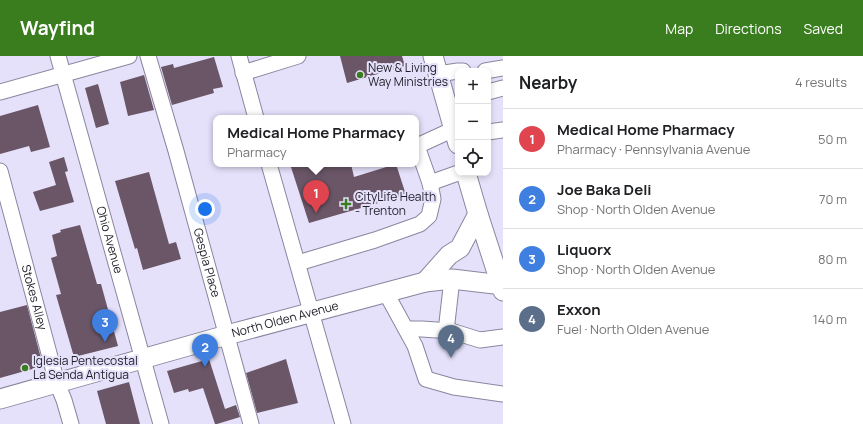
<!DOCTYPE html>
<meta charset="utf-8">
<style>
:root{--surface:#fff;--page:#f2f2f2;--text:#202124;--muted:#757577;--line:#e0e0e0;--accent:#3a7d1e}
body{margin:0;font-family:Manrope,sans-serif;background:var(--page);color:var(--text)}
.controls{position:absolute;right:12px;top:12px;display:grid;overflow:hidden;border-radius:8px;box-shadow:0 2px 6px #0003}
.controls button{width:36px;height:36px;display:grid;place-items:center;padding:0;border:0;border-bottom:1px solid var(--line);background:var(--surface);color:var(--text);font:20px sans-serif}
.you{position:absolute;left:205px;top:153px;width:14px;height:14px;margin:-10px;border:3px solid #fff;border-radius:50%;background:#1a73e8;box-shadow:0 0 0 6px #1a73e833}
.badge{display:grid;place-items:center;width:26px;height:26px;border-radius:50%;background:var(--accent);color:#fff;font-size:13px;font-weight:700}
.pin{position:absolute;translate:-50% -33px;filter:drop-shadow(0 1px 2px #0008)}
.pin::after{content:'';position:absolute;top:21px;width:14px;height:12px;background:inherit;clip-path:polygon(0 0,100% 0,50% 100%)}
.popup{position:absolute;left:213px;top:59px;width:206px;height:52px;box-sizing:border-box;display:grid;place-content:center;border-radius:8px;background:var(--surface);filter:drop-shadow(0 1px 3px #0005);font-size:13px;white-space:nowrap;color:var(--muted)}
.popup b{font-size:15px;color:var(--text)}
.popup::after{content:'';position:absolute;left:50%;top:100%;margin-left:-8px;border:8px solid transparent;border-top-color:var(--surface)}
.list{margin:0;padding:0;list-style:none}
h2{display:flex;justify-content:space-between;align-items:center;height:52px;margin:0;padding:0 16px;font-size:17px}
h2 small{font-size:13px;font-weight:400;color:var(--muted)}
.list li{display:grid;grid-template-columns:26px 1fr auto;gap:12px;align-items:center;box-sizing:border-box;height:60px;padding:0 16px;border-top:1px solid var(--line)}
.list b{display:block;font-size:15px;white-space:nowrap}
.list p{margin:0;font-size:13px;white-space:nowrap;color:var(--muted)}
.list em{font-size:13px;font-style:normal;color:var(--muted)}
.icon{flex:none;width:22px;height:22px;fill:none;stroke:currentColor;stroke-width:2;stroke-linecap:round;stroke-linejoin:round}
.map{position:relative;flex:none;width:503px;height:368px;overflow:hidden}
header{display:flex;align-items:center;gap:24px;box-sizing:border-box;height:56px;padding:0 20px;background:var(--accent);color:#fff}
header strong{font-size:19px}
nav{display:flex;gap:22px;margin-inline-start:auto;font-size:14px}
main{display:flex}
aside{flex:1;background:var(--surface)}
.map>svg:first-child{display:block}
.building{fill:#6a5667}
.lines{fill:none;stroke-linecap:round;stroke-linejoin:round}
.minor-casing{stroke:#8b869e;stroke-width:17}
.major-casing{stroke:#8b869e;stroke-width:21}
.minor{stroke:#fff;stroke-width:15}
.major{stroke:#fff;stroke-width:19}
.poi-dot{fill:#3a7d1e;stroke:#e6e1fb;stroke-width:1.5}
.labels{text-anchor:middle;stroke-width:4;stroke-linejoin:round;paint-order:stroke}
.poi-label{font-size:12px;fill:#201e28;stroke:#e6e1fb;text-anchor:start}
.street-label{font-size:12px;fill:#201e28;stroke:#e6e1fb}
</style>
<header>
<strong>Wayfind</strong>
<nav><a>Map</a><a>Directions</a><a>Saved</a></nav>
</header>
<main>
<div class="map">
<svg width="503" height="368" viewBox="0 0 503 368">
<rect width="100%" height="100%" fill="#e6e1fb"/>
<path class="building" d="M340,0H402L405,10L347,27Z
M214,1L223,31L213,33L214,37L172,49L161,11L173,8L174,12Z
M144,19L154,54L128,60L120,26Z
M98,28L109,68L96,72L85,32Z
M38,49L50,91L31,96L29,90L0,98V60Z
M64,101L68,115L65,116L74,146L40,155L33,136L56,129L49,106Z
M290,108H351L354,121L396,108L406,139L309,167Z
M149,116L169,188L176,186L181,203L143,214L137,192L135,193L115,125Z
M80,169L97,228H101L118,290L74,301L56,239L61,238L51,202L57,200L52,179L61,176L60,174Z
M27,249L43,310L0,322V256Z
M209,303L225,353L236,349L240,361L217,368H215L203,332L189,336L188,333L174,337L167,315Z
M286,303L298,347L257,357L246,317Z
M129,326L140,368H106L97,335Z"/>
<g class="lines">
<defs>
<g id="minor">
<path id="s1" d="M58,0L161,368"/>
<path id="s2" d="M148,0L176,95L251,368"/>
<path d="M239,0L256,62"/>
<path d="M485,15L503,12"/>
<path d="M243,17L298,0"/>
<path d="M438,18L458,15H463"/>
<path d="M0,36L129,0"/>
<path d="M488,36L503,32"/>
<path d="M488,76L503,74"/>
<path d="M269,108L343,368"/>
<path id="s3" d="M0,115L57,327L64,344L71,368"/>
<path d="M430,127L458,117"/>
<path d="M298,207L375,184L420,168L429,160L433,143L430,127L417,90L454,73"/>
<path d="M386,237L415,290L426,323L454,331L503,338"/>
<path d="M406,273H422L451,275L480,284L503,281"/>
<path d="M446,275L452,223"/>
</g>
<g id="major">
<path d="M433,0L458,88"/>
<path d="M466,117L478,158L503,235"/>
<path d="M425,226L449,199L460,192L478,158"/>
<path id="s4" d="M0,343L227,279L425,226L452,223L503,229"/>
</g>
</defs>
<use href="#minor" class="minor-casing"/>
<use href="#major" class="major-casing"/>
<use href="#minor" class="minor"/>
<use href="#major" class="major"/>
</g>
<g class="poi-dot">
<circle cx="360" cy="19" r="4"/>
<path d="M344 142h4v4h4v4h-4v4h-4v-4h-4v-4h4z"/>
<circle cx="25" cy="312" r="4"/>
</g>
<g class="labels">
<g class="poi-label">
<text x="368" y="16">New &amp; Living<tspan x="368" dy="14">Way Ministries</tspan></text>
<text x="355" y="145">CityLife Health<tspan x="355" dy="14">- Trenton</tspan></text>
<text x="33" y="309">Iglesia Pentecostal<tspan x="33" dy="14">La Senda Antigua</tspan></text>
</g>
<g class="street-label">
<text dy="4" stroke="none"><textPath href="#s1" startOffset="191">Ohio Avenue</textPath></text>
<text dy="4" stroke="none"><textPath href="#s2" startOffset="215">Gespia Place</textPath></text>
<text dy="4" stroke="none"><textPath href="#s3" startOffset="131">Stokes Alley</textPath></text>
<text dy="4" stroke="none"><textPath href="#s4" startOffset="296">North Olden Avenue</textPath></text>
</g>
</g>
</svg>
<div class="controls">
<button>+</button>
<button>−</button>
<button><svg class="icon" aria-label="locate" viewBox="0 0 24 24"><circle cx="12" cy="12" r="6"/><path d="M12 2v4M12 18v4M2 12h4M18 12h4"/></svg></button>
</div>
<div class="you"></div>
<div class="pin badge" style="left:316px;top:157px;background:#e0444e">1</div>
<div class="popup"><b>Medical Home Pharmacy</b>Pharmacy</div>
<div class="pin badge" style="left:205px;top:311px;background:#3f7fe0">2</div>
<div class="pin badge" style="left:105px;top:286px;background:#3f7fe0">3</div>
<div class="pin badge" style="left:451px;top:302px;background:#5c6f8a">4</div>
</div>
<aside>
<h2>Nearby<small>4 results</small></h2>
<ul class="list">
<li><span class="badge" style="background:#e0444e">1</span><div><b>Medical Home Pharmacy</b><p>Pharmacy · Pennsylvania Avenue</p></div><em>50 m</em></li>
<li><span class="badge" style="background:#3f7fe0">2</span><div><b>Joe Baka Deli</b><p>Shop · North Olden Avenue</p></div><em>70 m</em></li>
<li><span class="badge" style="background:#3f7fe0">3</span><div><b>Liquorx</b><p>Shop · North Olden Avenue</p></div><em>80 m</em></li>
<li><span class="badge" style="background:#5c6f8a">4</span><div><b>Exxon</b><p>Fuel · North Olden Avenue</p></div><em>140 m</em></li>
</ul>
</aside>
</main>
